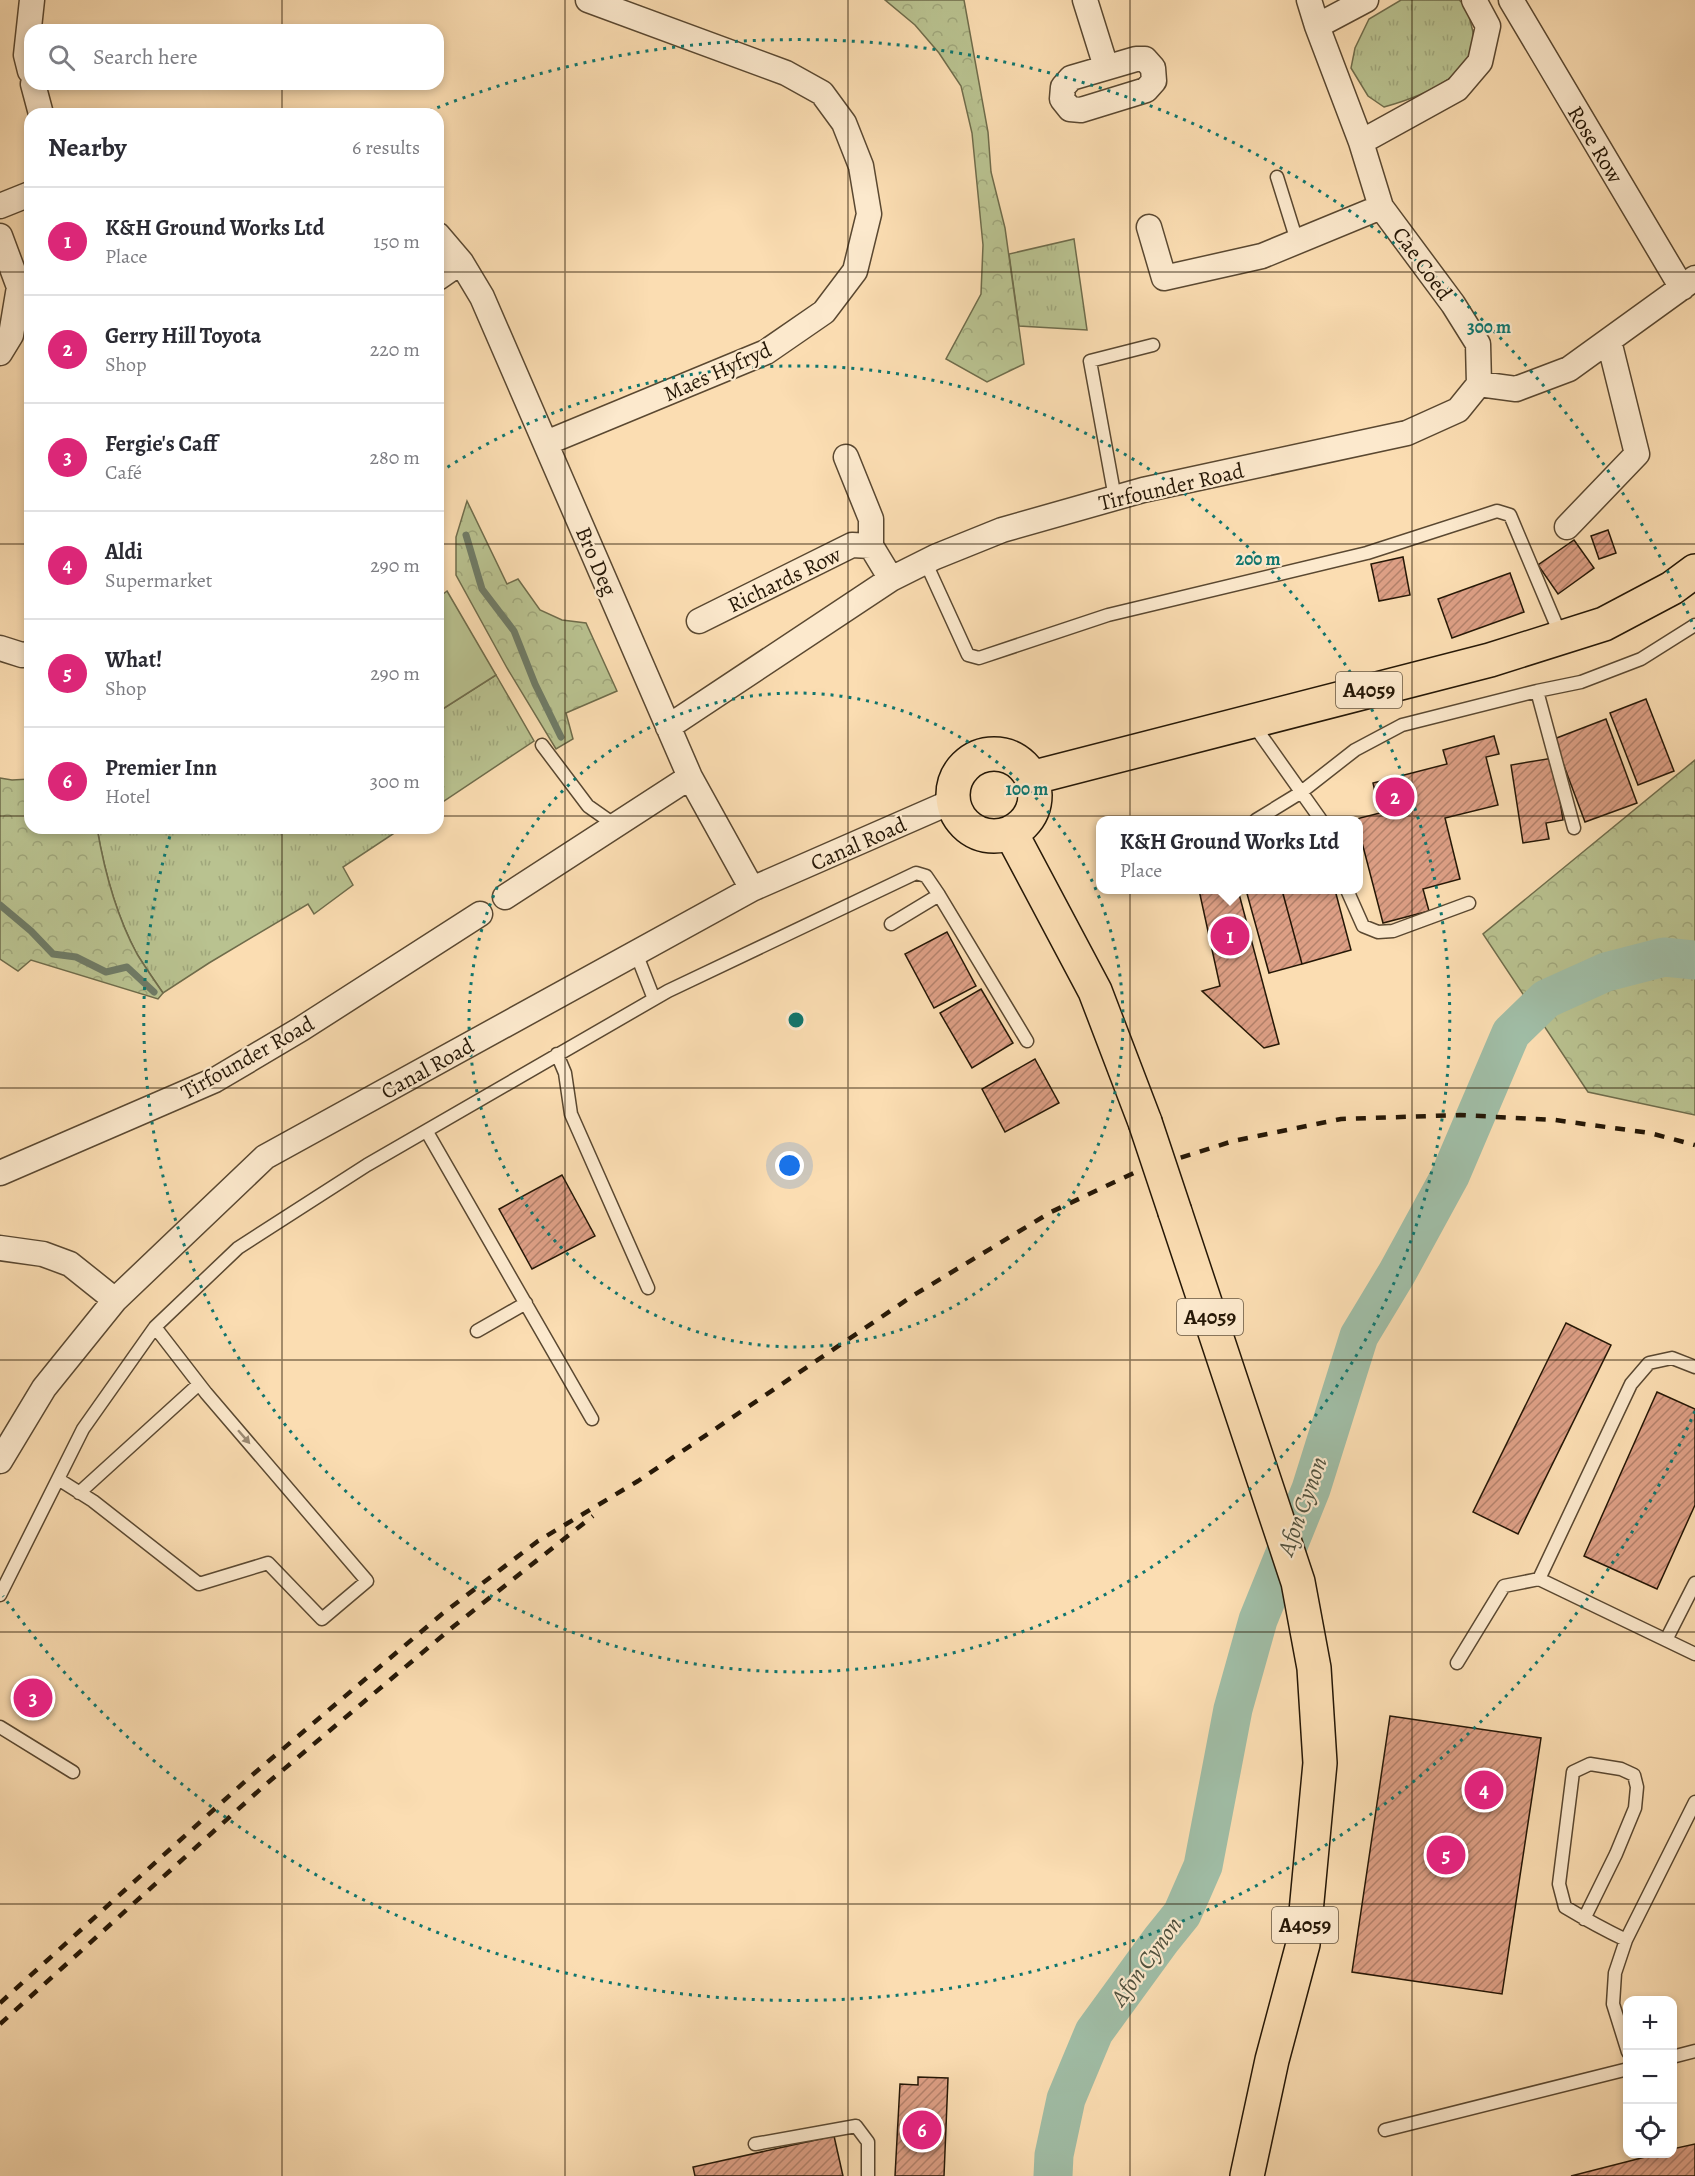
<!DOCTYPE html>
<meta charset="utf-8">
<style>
:root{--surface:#fff;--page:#f7f7f7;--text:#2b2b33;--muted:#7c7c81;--line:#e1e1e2;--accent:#db2777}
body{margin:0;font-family:Alegreya,serif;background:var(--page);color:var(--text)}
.controls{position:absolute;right:18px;bottom:18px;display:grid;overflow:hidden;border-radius:12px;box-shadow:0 3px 9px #0003}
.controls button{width:54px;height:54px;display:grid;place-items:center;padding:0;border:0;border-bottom:2px solid var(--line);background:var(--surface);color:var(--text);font:30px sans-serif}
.you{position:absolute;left:790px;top:1166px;width:21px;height:21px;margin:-15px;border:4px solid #fff;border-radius:50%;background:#1a73e8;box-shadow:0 0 0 9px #1a73e833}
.badge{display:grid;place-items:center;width:39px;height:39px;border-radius:50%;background:var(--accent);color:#fff;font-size:20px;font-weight:700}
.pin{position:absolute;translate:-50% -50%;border:3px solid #fff;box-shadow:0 2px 6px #0006}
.popup{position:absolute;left:1096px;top:816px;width:267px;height:78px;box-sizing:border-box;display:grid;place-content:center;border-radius:12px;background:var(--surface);filter:drop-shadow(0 2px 4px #0005);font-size:20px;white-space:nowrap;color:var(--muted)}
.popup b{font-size:22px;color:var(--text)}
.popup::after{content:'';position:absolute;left:50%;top:100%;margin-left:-12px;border:12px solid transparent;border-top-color:var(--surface)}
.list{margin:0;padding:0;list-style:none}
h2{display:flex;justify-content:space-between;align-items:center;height:78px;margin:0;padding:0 24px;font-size:26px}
h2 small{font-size:20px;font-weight:400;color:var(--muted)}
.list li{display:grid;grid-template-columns:39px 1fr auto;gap:18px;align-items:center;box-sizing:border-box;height:108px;padding:0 24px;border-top:2px solid var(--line)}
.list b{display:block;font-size:22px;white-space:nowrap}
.list p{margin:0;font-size:20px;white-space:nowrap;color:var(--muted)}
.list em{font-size:20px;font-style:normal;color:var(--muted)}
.icon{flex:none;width:33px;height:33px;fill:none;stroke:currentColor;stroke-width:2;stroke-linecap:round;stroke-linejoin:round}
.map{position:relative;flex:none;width:1695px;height:2176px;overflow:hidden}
.search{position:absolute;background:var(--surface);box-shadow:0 3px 9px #0003;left:24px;top:24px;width:420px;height:66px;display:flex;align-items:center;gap:15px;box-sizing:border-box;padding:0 21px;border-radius:18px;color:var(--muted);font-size:22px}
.panel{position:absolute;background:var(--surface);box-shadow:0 3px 9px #0003;left:24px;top:108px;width:420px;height:726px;border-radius:18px}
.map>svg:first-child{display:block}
.grass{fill:url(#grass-tufts);stroke:#6f6c4b;stroke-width:1.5}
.forest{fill:url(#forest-crowns);stroke:#6f6c4b;stroke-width:1.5}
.park{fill:#b9c290;stroke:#6f6c4b;stroke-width:1.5}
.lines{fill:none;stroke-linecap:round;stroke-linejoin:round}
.stream{stroke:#6f7b66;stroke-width:7}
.river{stroke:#a0bda6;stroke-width:39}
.building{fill:url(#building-hatch);stroke:#251706;stroke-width:1.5}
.lane-casing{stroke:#5a4831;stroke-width:15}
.street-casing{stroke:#5a4831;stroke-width:27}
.primary-casing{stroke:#251706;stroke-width:36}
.lane{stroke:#fce9cd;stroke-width:12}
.street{stroke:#fce9cd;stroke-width:24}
.primary{stroke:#fbddb2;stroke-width:33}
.rail{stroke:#251706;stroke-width:4.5;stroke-dasharray:10 10;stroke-linecap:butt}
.primary-bridge-casing{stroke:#251706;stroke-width:36;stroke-linecap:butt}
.primary-bridge{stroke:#fbddb2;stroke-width:33}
.oneway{fill:#9b8a73}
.grid{fill:none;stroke:#251706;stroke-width:1.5;stroke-opacity:0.55}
.ring{fill:none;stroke:#0f766e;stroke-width:3;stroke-dasharray:3 6}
.labels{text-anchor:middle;stroke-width:4.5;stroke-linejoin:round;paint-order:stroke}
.shield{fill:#fce9cd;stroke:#665642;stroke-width:1.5}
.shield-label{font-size:21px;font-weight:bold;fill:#251706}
.street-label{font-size:22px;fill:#251706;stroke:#fce9cd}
.water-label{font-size:24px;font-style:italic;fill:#50513e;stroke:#fce9cd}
.centre{fill:#0f766e;stroke:#fce9cd;stroke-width:3}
.ring-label{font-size:18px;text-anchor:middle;font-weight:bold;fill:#0f766e;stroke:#fce9cd;stroke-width:4.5;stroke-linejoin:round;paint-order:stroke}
</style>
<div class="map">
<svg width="1695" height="2176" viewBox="0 0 1695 2176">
<defs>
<pattern id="grass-tufts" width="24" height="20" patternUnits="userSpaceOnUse" patternTransform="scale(1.5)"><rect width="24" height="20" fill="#b9c290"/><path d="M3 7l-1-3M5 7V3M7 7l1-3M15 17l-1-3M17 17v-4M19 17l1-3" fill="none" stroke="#9fa67b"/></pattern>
<pattern id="forest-crowns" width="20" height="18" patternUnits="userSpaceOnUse" patternTransform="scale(1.5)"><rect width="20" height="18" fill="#b9c290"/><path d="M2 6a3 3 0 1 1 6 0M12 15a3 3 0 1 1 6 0" fill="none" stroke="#9fa67b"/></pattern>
<pattern id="building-hatch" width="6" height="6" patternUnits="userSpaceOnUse" patternTransform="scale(1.5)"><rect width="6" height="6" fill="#dd9f85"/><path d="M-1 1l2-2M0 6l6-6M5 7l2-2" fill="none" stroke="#b3816b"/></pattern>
</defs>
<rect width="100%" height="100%" fill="#fbddb2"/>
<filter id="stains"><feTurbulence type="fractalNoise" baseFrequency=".00333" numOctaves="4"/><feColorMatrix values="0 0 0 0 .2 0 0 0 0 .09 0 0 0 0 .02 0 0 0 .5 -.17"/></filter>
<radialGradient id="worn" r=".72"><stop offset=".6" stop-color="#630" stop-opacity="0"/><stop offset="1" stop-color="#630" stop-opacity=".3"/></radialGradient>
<path class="grass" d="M1401,0H1459C1467,6 1469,15 1471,24C1487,73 1420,97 1384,107L1368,96L1351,68L1355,48L1369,19Z
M1074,239L1087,330L1019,326L1009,254Z
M496,675L534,741L438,805V712Z
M97,828H402L343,867L353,885L314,914L308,904L209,963L163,993C154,980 145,967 137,954C117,917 104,869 97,828Z"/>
<path class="forest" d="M885,0H964L988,132L991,172L1005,228L1024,364L987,382L946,359L981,294L983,245L972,133L961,86L939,53L915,25Z
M467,501L507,584L518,579L540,610L562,620L586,623L617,691L566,713L573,739L556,749L507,668L456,575V537Z
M1695,760V1115L1588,1092L1483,934Z
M0,778L12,780L30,779V828H97C104,869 117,917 137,954C145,967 154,980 163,993L158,999L31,960L18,971L0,959Z"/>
<path class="park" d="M447,591L496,675L438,712V598Z"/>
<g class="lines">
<path class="stream" d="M466,535L482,589L514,631L535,684L561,737
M0,905L31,931L53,954L76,957L106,972L127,967L154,992"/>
<path class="river" d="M1053,2176L1054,2155L1066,2099L1094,2032L1161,1940L1182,1914L1203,1866L1233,1709L1258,1620L1311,1489L1359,1336L1397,1273L1450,1176L1511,1033L1546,999L1606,972L1664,957L1695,960"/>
</g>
<path class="building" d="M1608,530L1616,553L1599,559L1591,536Z
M1574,540L1594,568L1558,594L1538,565Z
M1403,557L1410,595L1379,601L1371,564Z
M1510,573L1524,612L1452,638L1438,599Z
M1646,699L1674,771L1638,785L1610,713Z
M1606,719L1637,803L1585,822L1554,739Z
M1494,736L1499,754L1486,757L1498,805L1445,818L1460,879L1423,889L1429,911L1383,923L1359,831V820L1356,819L1380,813L1373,783L1447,764L1443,750Z
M1553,758L1563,820L1546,823L1549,839L1523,843L1511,765Z
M1199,890H1238L1279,1044L1264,1048L1202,991L1220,986Z
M1246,890H1282L1302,964L1269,973Z
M1282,890H1335L1351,950L1302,964Z
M947,932L976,986L934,1008L905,954Z
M981,989L1013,1043L972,1068L940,1013Z
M1035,1059L1059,1103L1005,1132L982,1089Z
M562,1175L595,1236L532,1269L499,1209Z
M1566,1323L1611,1345L1518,1534L1473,1512Z
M1657,1392L1695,1409V1505L1657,1589L1584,1556Z
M1390,1716L1541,1738L1502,1994L1352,1972Z
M918,2077L948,2078L944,2176H895L900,2084L918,2085Z
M834,2136L843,2176H695L693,2167Z
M1695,2144V2176H1571L1657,2154H1672V2149Z"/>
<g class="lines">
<defs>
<path id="lane" d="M1277,177L1297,241
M1115,498L1090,361L1153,345
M925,561L968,655L979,658L1108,615L1367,553L1497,511L1510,515L1561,636
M1537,691L1574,828
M1253,724L1321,820
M542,745L588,806L615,825
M1256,820L1300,793L1355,750L1402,725L1537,691L1581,682L1641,659L1695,625
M1347,890L1363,926L1378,932L1393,931L1469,903
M891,924L939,895
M636,953L654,999
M557,1054L565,1073L571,1114L648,1288
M427,1132L592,1419
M477,1331L526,1303
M58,1479L93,1501L199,1584L268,1563L322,1619L367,1581L206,1393L155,1327
M79,1493L199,1384
M1539,1579L1631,1384L1649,1363L1672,1358L1695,1367
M0,1595L83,1429L155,1327L238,1248L367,1165L668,991L916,873L926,876L939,895L1027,1041
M1666,1640L1695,1583
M1457,1663L1504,1586L1539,1579L1695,1654
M0,1727L73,1772
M1584,1919L1616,1854L1635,1808L1637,1787L1634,1775L1621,1769L1590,1764L1573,1772L1559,1884L1565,1907C1585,1919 1605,1930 1626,1940
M1628,2052L1613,2004L1615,1973L1626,1940L1695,1802
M1672,2057L1695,2051
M1385,2130L1628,2069
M755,2144L856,2126L868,2142V2176"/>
<path id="street" d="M1085,0L1106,67
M1309,0L1317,26L1361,142L1381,207L1453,304L1478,344L1479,384
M1511,0L1682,288
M1317,26L1366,0
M1136,59H1145L1153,68L1154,81L1146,90L1081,110L1070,109L1062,99L1063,87L1071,78Z
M30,71L26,55L32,0
M33,84L41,114
M1361,142L1457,89L1480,62L1488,26L1474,0
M0,206L30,194
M1149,227L1164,278L1262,256L1381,207
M438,235L461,262L482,297L690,777L752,889
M0,236L19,287L11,335L0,353
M438,278L461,262
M546,443L766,352L824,312L855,271L869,214L861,166L844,123L822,93L786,73L588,0
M846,457L871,519V546L891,579
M1567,527L1637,454L1609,341
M699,621L852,545L871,546
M0,648L22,655L30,654
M668,727L891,579L935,557L1002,530L1143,490L1407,433L1458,410L1479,384L1516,389L1569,369L1695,278
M505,897L690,777
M0,1173L215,1080L301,1029L480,914
M0,1248L43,1254L70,1264L115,1300
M0,1461L44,1388L115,1300L265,1157L752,889L953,801"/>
<path id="primary" d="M953 795a41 41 0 1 1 82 0a41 41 0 1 1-82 0Z
M1031,778L1490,660L1604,624L1672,588L1695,571
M1011,833L1095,991L1145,1122
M1175,1212L1298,1582L1314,1668L1320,1763L1303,1944L1272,2060L1247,2176"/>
</defs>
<use href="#lane" class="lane-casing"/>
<use href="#street" class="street-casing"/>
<use href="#primary" class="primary-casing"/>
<use href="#lane" class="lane"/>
<use href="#street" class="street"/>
<use href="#primary" class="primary"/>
<path class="rail" d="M0,2003L251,1776L442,1614L538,1541L638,1481L914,1295L1051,1212L1136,1172L1233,1141L1341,1119L1460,1115L1555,1120L1650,1133L1695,1145
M0,2024L265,1785L454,1626L593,1516"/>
<defs>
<path id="primary-bridge" d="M1145,1122L1175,1212"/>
</defs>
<use href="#primary-bridge" class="primary-bridge-casing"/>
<use href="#primary-bridge" class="primary-bridge"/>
</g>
<defs><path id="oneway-solid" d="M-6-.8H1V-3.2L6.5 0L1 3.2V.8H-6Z" transform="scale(1.5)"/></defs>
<use class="oneway" href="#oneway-solid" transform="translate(244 1437) rotate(49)"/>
<path class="grid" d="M282,0V30M565,0V2176M848,0V2176M1130,0V2176M1412,0V2176M282,84V114M0,272H30M438,272H1695M0,544H30M438,544H1695M0,816H30M438,816H1695M282,828V2176M0,1088H1695M0,1360H1695M0,1632H1695M0,1904H1695"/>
<g class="ring">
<circle cx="796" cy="1020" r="327"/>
<path d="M440 472A653 653 0 1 1 172 829"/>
<path d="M1695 1411A980 980 0 0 1 3 1596M429 111A980 980 0 0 1 1695 629"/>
</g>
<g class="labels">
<g class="shield">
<rect x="1336" y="672" width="66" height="36" rx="4.5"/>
<rect x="1177" y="1299" width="66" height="36" rx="4.5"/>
<rect x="1272" y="1907" width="66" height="36" rx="4.5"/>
</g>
<g class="shield-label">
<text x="1369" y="697">A4059</text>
<text x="1210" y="1324">A4059</text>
<text x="1305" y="1932">A4059</text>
</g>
<g class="street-label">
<text transform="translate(1596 144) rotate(59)" y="8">Rose Row</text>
<text transform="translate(1423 263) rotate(54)" y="8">Cae Coed</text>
<text transform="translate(717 371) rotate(-24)" y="8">Maes Hyfryd</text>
<text transform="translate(1171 486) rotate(-13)" y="8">Tirfounder Road</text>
<text transform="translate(597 561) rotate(67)" y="8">Bro Deg</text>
<text transform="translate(784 579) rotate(-26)" y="8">Richards Row</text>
<text transform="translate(858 843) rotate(-24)" y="8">Canal Road</text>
<text transform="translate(247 1057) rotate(-29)" y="8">Tirfounder Road</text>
<text transform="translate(427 1068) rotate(-29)" y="8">Canal Road</text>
</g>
<g class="water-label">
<text transform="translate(1302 1506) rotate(-70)" y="8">Afon Cynon</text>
<text transform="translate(1146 1961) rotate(-54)" y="8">Afon Cynon</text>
</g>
</g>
<circle cx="796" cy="1020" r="9" class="centre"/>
<g class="ring-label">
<text x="1489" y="333">300 m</text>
<text x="1258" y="565">200 m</text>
<text x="1027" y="795">100 m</text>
</g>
<rect width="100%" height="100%" filter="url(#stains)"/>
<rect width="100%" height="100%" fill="url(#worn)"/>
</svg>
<div class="controls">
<button>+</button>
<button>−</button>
<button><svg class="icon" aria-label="locate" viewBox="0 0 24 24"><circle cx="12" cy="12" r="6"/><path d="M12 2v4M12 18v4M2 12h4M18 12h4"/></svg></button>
</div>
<div class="you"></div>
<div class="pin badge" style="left:1230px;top:936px">1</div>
<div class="popup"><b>K&amp;H Ground Works Ltd</b>Place</div>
<div class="pin badge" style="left:1395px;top:797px">2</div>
<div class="pin badge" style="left:33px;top:1698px">3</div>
<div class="pin badge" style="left:1484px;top:1790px">4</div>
<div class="pin badge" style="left:1446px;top:1855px">5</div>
<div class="pin badge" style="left:922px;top:2130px">6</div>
<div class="search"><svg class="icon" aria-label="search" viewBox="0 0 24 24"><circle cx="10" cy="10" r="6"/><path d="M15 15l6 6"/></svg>Search here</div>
<section class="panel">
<h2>Nearby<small>6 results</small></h2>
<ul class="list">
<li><span class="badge">1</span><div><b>K&amp;H Ground Works Ltd</b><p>Place</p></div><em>150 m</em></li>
<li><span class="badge">2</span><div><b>Gerry Hill Toyota</b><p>Shop</p></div><em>220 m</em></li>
<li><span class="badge">3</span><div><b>Fergie's Caff</b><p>Café</p></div><em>280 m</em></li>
<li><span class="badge">4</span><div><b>Aldi</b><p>Supermarket</p></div><em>290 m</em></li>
<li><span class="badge">5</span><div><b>What!</b><p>Shop</p></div><em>290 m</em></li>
<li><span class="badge">6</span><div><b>Premier Inn</b><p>Hotel</p></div><em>300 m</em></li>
</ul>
</section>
</div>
